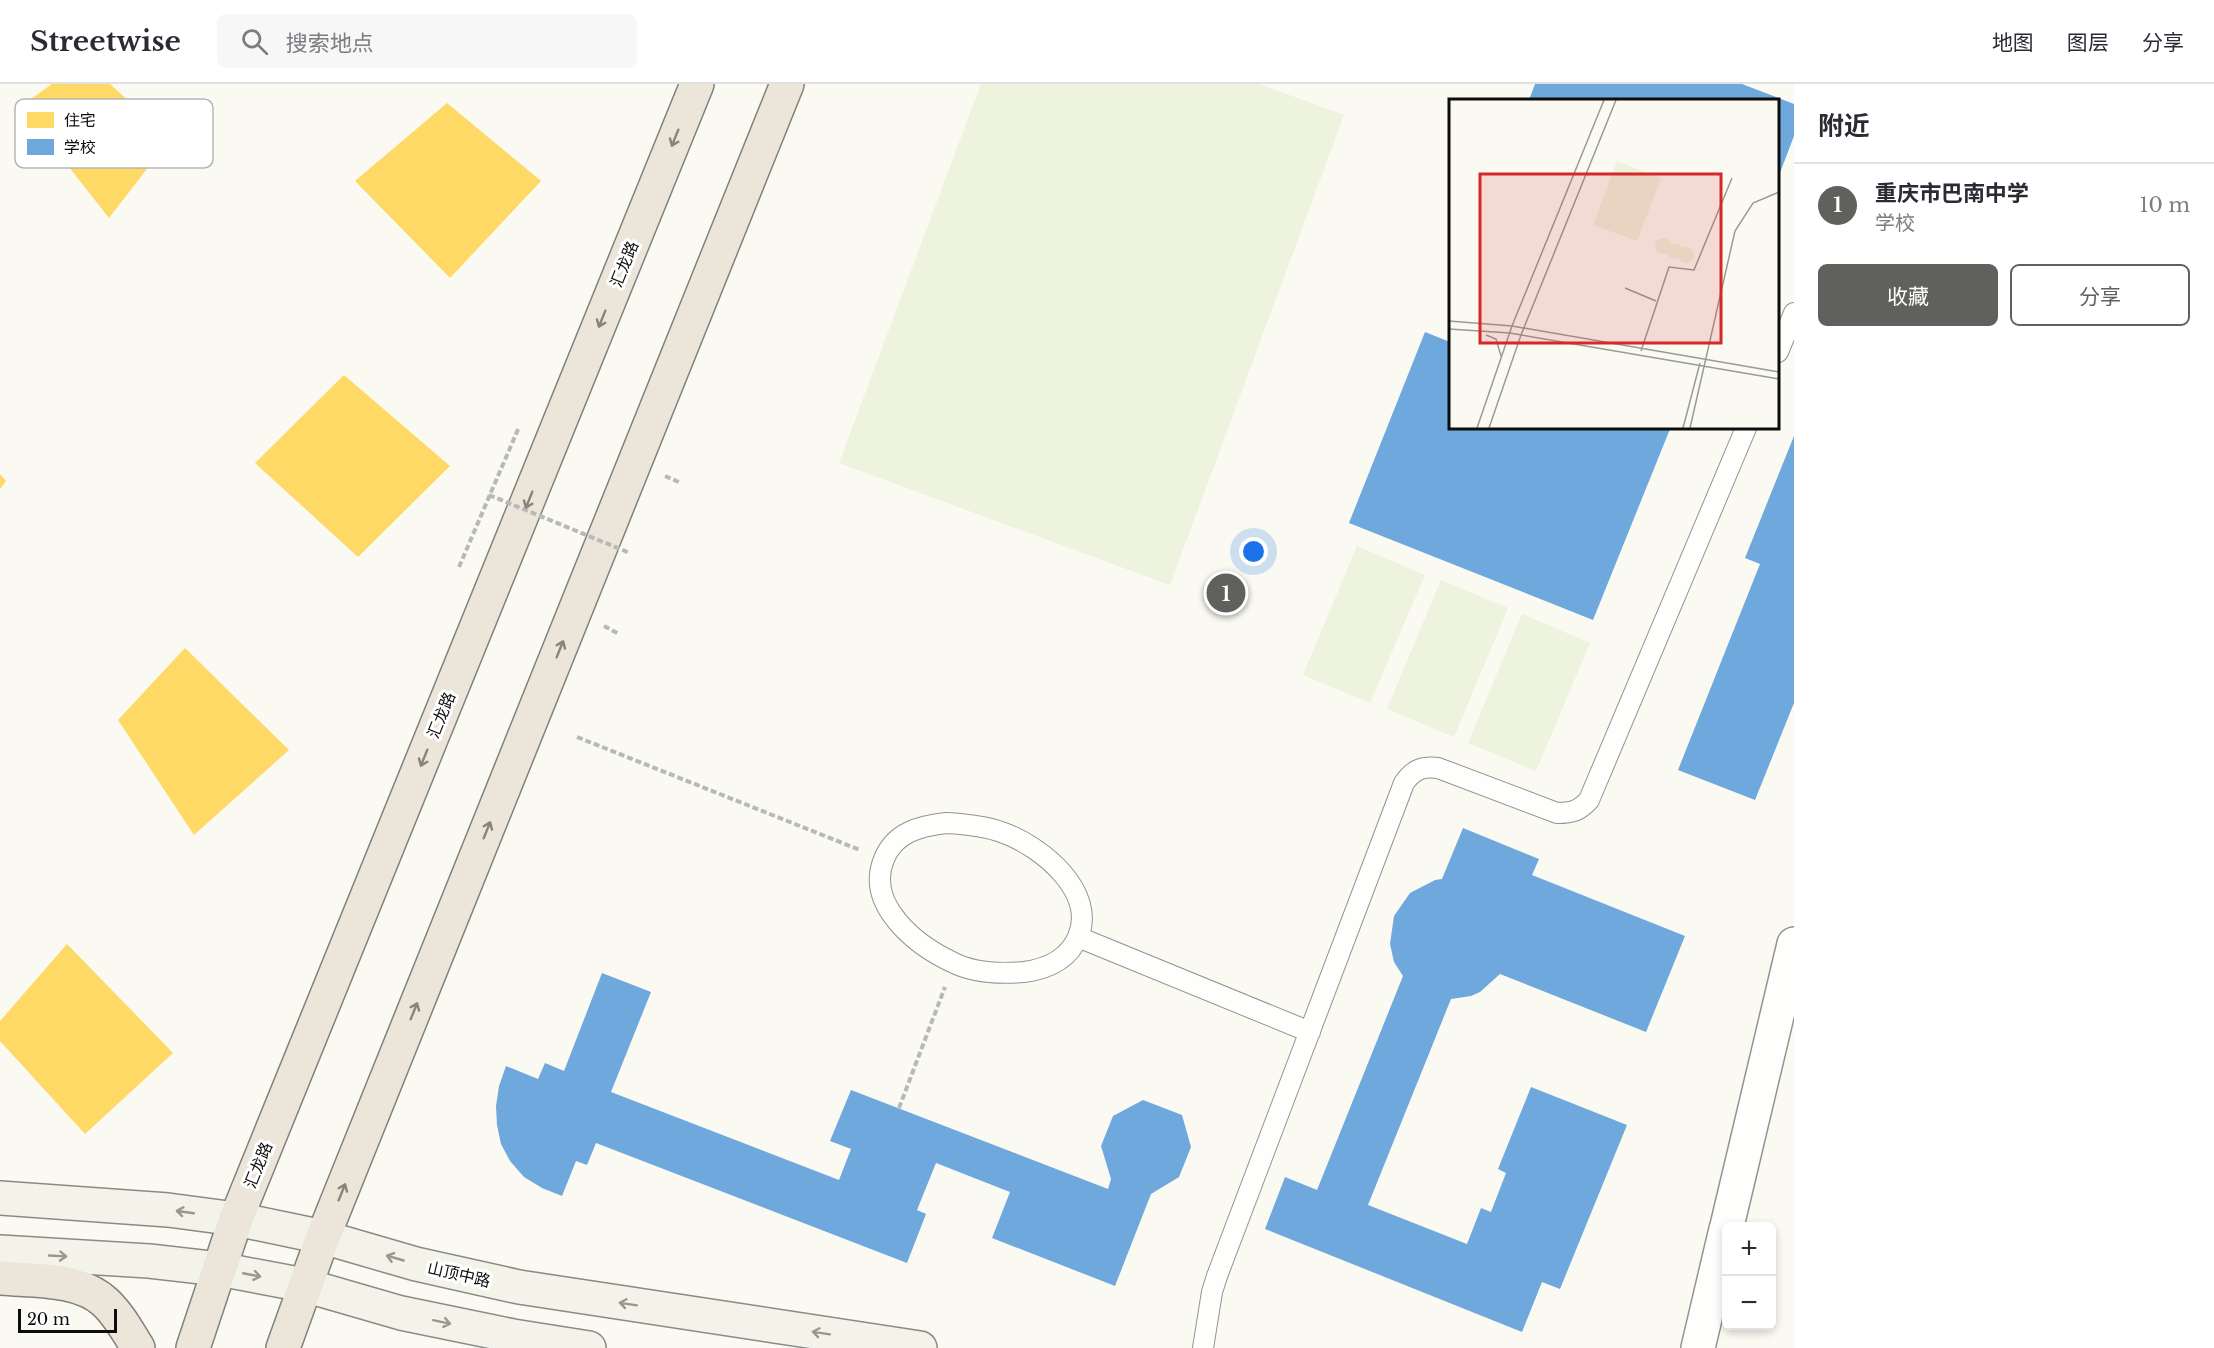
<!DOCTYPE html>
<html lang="zh">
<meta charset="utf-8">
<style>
:root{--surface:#fff;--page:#f7f7f7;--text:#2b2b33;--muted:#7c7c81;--line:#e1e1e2;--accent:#60605d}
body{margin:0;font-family:"Libre Baskerville","Noto Sans SC",serif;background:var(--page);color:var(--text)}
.controls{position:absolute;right:18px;bottom:18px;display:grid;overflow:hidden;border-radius:9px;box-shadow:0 3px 9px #0003}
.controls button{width:54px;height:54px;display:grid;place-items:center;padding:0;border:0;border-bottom:2px solid var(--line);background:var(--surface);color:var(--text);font:30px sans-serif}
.scale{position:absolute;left:18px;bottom:15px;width:99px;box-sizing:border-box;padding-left:6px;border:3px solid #0d0d0d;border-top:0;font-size:16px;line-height:21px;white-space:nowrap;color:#0d0d0d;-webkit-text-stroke:4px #fff;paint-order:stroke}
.you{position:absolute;left:1254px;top:468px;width:21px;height:21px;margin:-15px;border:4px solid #fff;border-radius:50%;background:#1a73e8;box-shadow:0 0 0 9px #1a73e833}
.badge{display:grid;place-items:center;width:39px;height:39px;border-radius:50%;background:var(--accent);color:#fff;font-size:20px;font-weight:700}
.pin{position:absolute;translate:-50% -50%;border:3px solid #fff;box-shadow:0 2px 6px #0006}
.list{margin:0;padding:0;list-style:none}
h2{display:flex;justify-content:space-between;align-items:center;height:78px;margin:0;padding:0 24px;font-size:26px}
h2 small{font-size:20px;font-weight:400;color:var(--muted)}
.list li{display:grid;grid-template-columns:39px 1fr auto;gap:18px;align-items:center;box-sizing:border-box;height:84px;padding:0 24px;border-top:2px solid var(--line)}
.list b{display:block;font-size:22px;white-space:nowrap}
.list p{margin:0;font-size:20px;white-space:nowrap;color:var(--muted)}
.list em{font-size:20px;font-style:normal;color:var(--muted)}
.actions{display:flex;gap:12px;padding:18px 24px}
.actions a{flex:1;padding:14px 0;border:2px solid var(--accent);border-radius:9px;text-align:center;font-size:21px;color:var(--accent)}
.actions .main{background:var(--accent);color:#fff}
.icon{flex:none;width:33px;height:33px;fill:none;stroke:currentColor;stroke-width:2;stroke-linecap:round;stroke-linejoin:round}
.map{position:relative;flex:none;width:1794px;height:1264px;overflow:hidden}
header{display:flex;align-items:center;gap:36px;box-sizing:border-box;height:84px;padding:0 30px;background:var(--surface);border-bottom:2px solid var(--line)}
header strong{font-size:28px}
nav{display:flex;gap:33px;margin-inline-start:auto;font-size:21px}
.search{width:420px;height:54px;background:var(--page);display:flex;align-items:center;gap:15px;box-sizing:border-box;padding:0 21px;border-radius:9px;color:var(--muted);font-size:22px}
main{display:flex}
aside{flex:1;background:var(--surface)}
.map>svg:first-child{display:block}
.pitch{fill:#edf3dd}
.homes{fill:#ffd966}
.schools{fill:#6fa8dc}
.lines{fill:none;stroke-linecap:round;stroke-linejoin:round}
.lane-casing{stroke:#949390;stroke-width:22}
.street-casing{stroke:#949390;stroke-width:36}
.secondary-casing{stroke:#8a8a87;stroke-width:36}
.primary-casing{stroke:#81817d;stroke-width:36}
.path{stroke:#b8b8b6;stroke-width:4;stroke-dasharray:6 3;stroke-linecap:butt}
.lane{stroke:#fefefd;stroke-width:20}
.street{stroke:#fefefd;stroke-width:33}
.secondary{stroke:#f4f3ea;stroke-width:33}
.primary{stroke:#ebe6d9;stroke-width:33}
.path-bridge{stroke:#b8b8b6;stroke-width:4;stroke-dasharray:6 3;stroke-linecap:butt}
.oneway{stroke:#87847d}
.oneway2{stroke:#989792}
.labels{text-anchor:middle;stroke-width:6;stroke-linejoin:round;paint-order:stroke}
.street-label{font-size:16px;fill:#0d0d0d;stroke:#fff}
.inset-road{fill:none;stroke:#9b9b96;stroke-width:1.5}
.view{fill:#d62828;fill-opacity:0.15;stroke:#d62828;stroke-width:3}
.inset-edge{fill:none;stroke:#0d0d0d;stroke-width:3}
.key{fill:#fff;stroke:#b6b6b6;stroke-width:1.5}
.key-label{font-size:16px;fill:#0d0d0d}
</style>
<header>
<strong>Streetwise</strong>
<div class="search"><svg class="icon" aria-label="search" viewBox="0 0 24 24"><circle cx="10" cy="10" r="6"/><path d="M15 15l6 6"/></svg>搜索地点</div>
<nav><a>地图</a><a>图层</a><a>分享</a></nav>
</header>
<main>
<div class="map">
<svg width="1794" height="1264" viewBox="0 0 1794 1264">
<rect width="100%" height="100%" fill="#faf9f2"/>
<path class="pitch" d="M981,0H1259L1344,31L1170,501L839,379Z
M1357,462L1425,491L1370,619L1303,591Z
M1441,496L1508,524L1454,653L1387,625Z
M1522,530L1590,559L1536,687L1468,659Z"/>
<path class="homes" d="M52,0H110L170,55L109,134L21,22Z
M447,19L541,97L450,194L355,97Z
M344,291L450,382L358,473L255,379Z
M0,390L6,397L0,405Z
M185,564L289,666L194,751L118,636Z
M67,860L173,969L85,1050L0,957V937Z"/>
<path class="schools" d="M1535,0H1742L1794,20V52L1778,94V16H1529Z
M1425,248L1450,258V344H1666L1670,345L1593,536L1349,439Z
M1794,352V619L1755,716L1678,686L1760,480L1745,474Z
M1463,744L1539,775L1532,791L1685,852L1646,948L1500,890L1480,908L1471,912L1451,915L1368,1121L1467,1160L1481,1124L1491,1128L1506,1089L1498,1085L1531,1003L1627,1041L1560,1205L1542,1198L1522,1248L1265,1145L1285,1093L1317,1106L1403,892L1394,878L1390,860L1394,832L1410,809L1435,796L1442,795Z
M602,889L651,908L611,1008L839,1096L851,1065L830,1057L851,1006L1108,1105L1111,1095L1101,1062L1113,1032L1143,1016L1182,1031L1191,1063L1179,1093L1151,1110L1115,1202L992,1154L1010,1108L936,1079L917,1126L926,1130L907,1179L596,1059L587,1081L576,1077L562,1112L542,1104L524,1093L510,1077L501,1060L497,1041L496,1022L499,1002L506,982L538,995L545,979L564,987Z"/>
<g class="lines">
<defs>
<path id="lane" d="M1778,268L1794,229
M946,739C966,740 986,742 1004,749C1042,763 1097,808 1078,853C1068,876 1047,885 1024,888C1001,890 973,889 952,878C916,861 865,821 884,775C895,748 920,742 946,739Z
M1078,853L1310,948
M1203,1264L1212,1208L1217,1192L1404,699C1413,686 1422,682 1438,684L1557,729C1572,729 1579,727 1589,716L1746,344"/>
<path id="street" d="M1727,1142L1794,860
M1698,1264L1726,1145"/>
<path id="secondary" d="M0,1114L168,1126L236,1135L323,1153L416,1180L519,1203L920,1264
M0,1168L149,1177L219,1185L304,1201L401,1229L513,1252L589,1264"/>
<path id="primary" d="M0,1194C33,1197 79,1194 105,1218C119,1231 128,1248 138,1264
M193,1264L236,1135L697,0
M283,1264L323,1153L787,0"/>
</defs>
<use href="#lane" class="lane-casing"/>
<use href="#street" class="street-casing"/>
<use href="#secondary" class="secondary-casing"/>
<use href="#primary" class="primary-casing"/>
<path class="path" d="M665,392L681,399
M459,483L519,343
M604,542L619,550
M577,653L860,766
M899,1024L945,903"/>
<use href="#lane" class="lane"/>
<use href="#street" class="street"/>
<use href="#secondary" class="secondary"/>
<use href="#primary" class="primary"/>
<path class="path-bridge" d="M489,411L630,469"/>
</g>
<defs><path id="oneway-shaft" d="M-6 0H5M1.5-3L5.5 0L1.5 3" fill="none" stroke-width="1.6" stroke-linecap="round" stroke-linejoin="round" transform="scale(1.5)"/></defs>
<g class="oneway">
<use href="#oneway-shaft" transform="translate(675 54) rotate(112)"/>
<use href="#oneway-shaft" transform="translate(602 235) rotate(112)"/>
<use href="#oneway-shaft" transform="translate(529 416) rotate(112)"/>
<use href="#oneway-shaft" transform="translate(560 565) rotate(-68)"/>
<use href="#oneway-shaft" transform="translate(424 674) rotate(112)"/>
<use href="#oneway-shaft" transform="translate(487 746) rotate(-68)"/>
<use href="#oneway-shaft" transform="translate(414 927) rotate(-68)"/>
<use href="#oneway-shaft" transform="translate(342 1108) rotate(-68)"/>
</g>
<g class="oneway2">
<use href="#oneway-shaft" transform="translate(185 1128) rotate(-172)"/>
<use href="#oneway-shaft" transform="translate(58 1172) rotate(3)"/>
<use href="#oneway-shaft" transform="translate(395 1174) rotate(-164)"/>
<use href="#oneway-shaft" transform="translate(252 1191) rotate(11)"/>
<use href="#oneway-shaft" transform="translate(628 1220) rotate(-171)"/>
<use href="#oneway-shaft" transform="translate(442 1238) rotate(12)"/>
<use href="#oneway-shaft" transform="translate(821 1249) rotate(-171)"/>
</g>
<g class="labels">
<g class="street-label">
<text transform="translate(624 180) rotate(-68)" y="6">汇龙路</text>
<text transform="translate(441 631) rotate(-68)" y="6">汇龙路</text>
<text transform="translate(258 1081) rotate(-68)" y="6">汇龙路</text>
<text transform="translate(459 1190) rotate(13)" y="6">山顶中路</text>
</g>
</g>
<g transform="translate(1449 15)">
<rect width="330" height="330" fill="#faf9f2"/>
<path d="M168,62L212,79L188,142L144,126ZM206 147a8 8 0 1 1 16 0a8 8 0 1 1-16 0ZM218 152a8 8 0 1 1 16 0a8 8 0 1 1-16 0ZM229 156a8 8 0 1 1 16 0a8 8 0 1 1-16 0Z" fill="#edf3dd"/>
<path class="inset-road" d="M176,189L207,202M0,222L63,227L330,273M0,230L61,234L330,280M37,236L47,240L52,257M192,252L220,168L245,171L283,79M28,329L63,227L155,1M40,329L72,236L167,1M234,329L251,264M241,329L286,132L304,104L330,93"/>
<path class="view" d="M31,75H272V244H31Z"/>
<rect width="330" height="330" class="inset-edge"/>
</g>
<rect x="15" y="15" width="198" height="69" rx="9" class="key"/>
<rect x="27" y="28" width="27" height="16" fill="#ffd966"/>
<rect x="27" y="55" width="27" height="16" fill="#6fa8dc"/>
<g class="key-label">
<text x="64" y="42">住宅</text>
<text x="64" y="69">学校</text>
</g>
</svg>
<div class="controls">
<button>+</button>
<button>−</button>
</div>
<div class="scale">20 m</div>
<div class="you"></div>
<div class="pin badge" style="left:1226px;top:509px">1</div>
</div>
<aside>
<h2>附近<small></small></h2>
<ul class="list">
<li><span class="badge">1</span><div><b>重庆市巴南中学</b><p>学校</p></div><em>10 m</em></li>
</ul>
<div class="actions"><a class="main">收藏</a><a>分享</a></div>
</aside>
</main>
